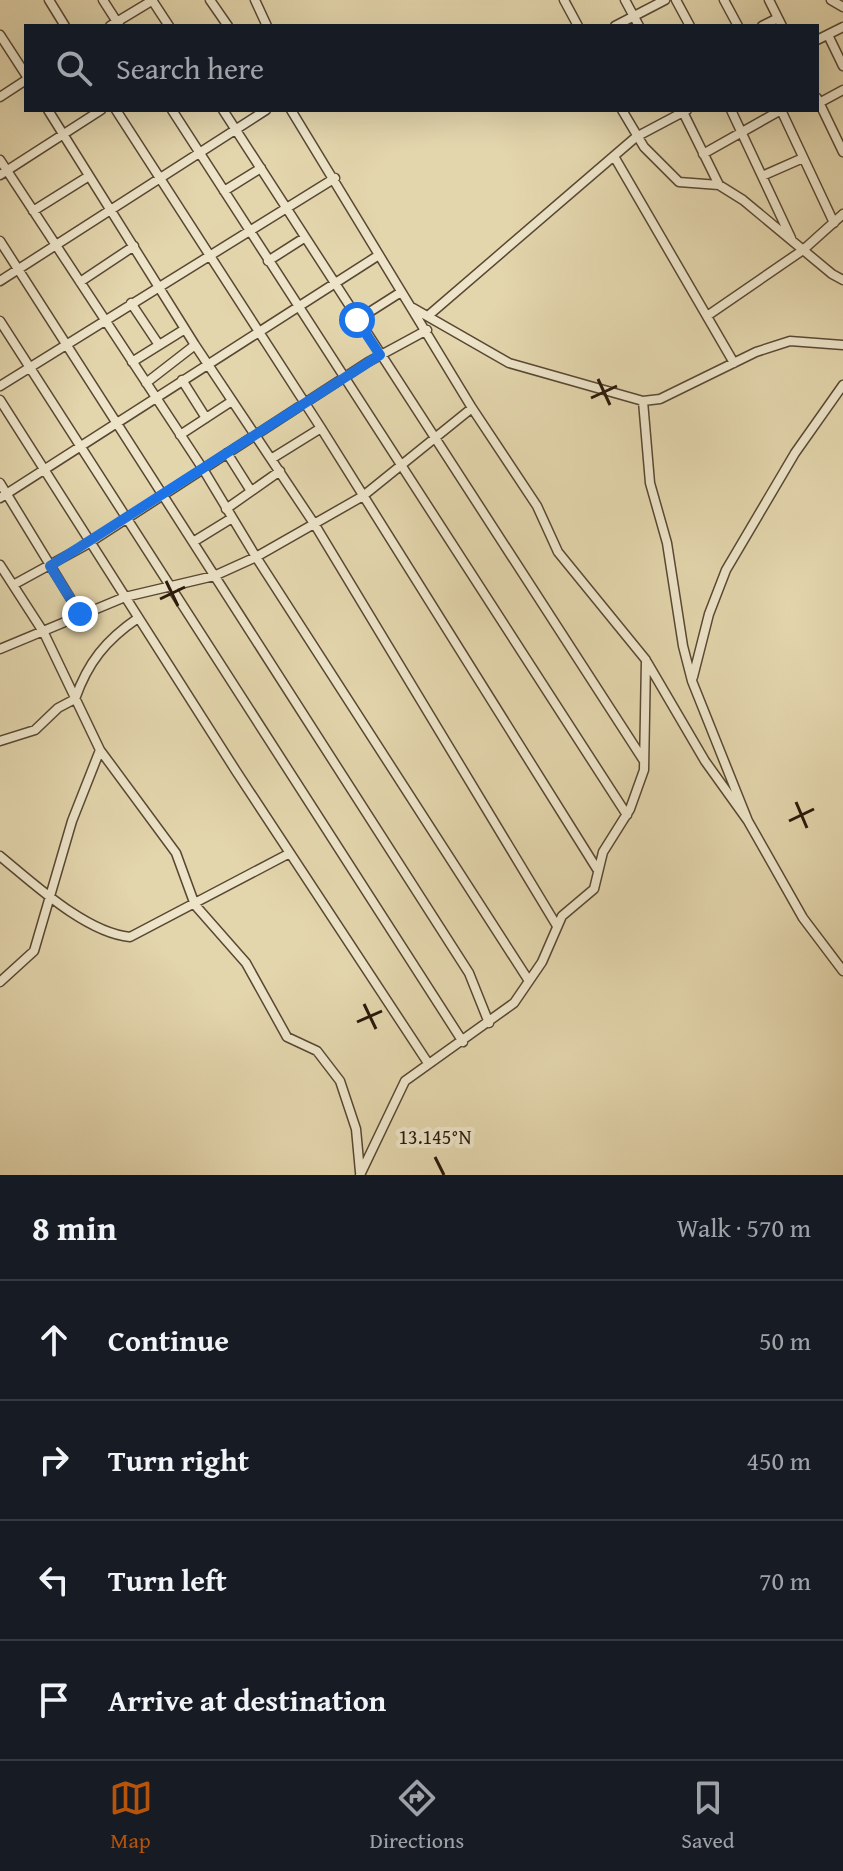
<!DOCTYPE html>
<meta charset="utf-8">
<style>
:root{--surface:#171b24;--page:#20242c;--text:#f1f3f6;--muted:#9ea1a6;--line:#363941;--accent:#b45309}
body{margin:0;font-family:"Gentium Book Plus",serif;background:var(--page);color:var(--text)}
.stop{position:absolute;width:24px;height:24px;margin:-18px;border:6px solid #1a73e8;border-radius:50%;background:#fff}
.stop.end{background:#1a73e8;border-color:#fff;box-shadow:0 2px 8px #0008}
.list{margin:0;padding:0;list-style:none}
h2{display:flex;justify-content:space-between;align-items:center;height:104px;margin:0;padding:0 32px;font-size:34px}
h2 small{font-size:26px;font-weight:400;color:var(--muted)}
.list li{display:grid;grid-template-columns:52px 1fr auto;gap:24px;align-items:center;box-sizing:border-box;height:120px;padding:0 32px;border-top:2px solid var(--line)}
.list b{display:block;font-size:30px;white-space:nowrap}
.list em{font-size:26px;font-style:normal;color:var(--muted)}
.icon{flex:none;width:44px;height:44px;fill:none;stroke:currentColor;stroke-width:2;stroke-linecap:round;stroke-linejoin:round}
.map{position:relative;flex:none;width:843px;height:1175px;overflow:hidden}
.search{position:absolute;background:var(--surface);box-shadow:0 8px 32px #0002;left:24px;right:24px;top:24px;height:88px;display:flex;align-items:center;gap:20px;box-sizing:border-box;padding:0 28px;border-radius:0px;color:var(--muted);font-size:30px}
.sheet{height:584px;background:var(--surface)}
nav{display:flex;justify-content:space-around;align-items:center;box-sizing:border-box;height:112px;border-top:2px solid var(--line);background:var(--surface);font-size:22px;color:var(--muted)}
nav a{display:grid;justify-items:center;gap:4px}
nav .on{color:var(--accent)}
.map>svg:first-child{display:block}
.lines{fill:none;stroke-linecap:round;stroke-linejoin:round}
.minor-casing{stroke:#584833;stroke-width:11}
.minor{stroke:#ede4c9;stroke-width:8}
.route{stroke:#1a73e8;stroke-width:10}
.ticks{fill:none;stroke:#2a190b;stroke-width:3}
.ticks-label{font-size:20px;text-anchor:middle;fill:#2a190b;stroke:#ede4c9;stroke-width:8;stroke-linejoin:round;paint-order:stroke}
</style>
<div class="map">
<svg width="843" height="1175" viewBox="0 0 843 1175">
<rect width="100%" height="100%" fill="#e3d5ac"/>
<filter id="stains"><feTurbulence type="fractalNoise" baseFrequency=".0025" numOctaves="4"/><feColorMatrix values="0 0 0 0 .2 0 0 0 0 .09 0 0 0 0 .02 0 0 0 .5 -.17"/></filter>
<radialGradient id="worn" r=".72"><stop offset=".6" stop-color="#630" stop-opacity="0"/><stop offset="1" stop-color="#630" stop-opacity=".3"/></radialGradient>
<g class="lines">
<defs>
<path id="minor" d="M49,0L65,26
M103,0L119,25
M152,0L169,26
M210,0L228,26
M255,0L267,26
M564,0L578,26
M625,0L639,26
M676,0L690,26
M724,0L738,26
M769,0L782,26
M831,0L843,7
M110,26L153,0
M615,26L665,0
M762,26L778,18
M0,35L26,75
M828,35L843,66
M817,40L843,27
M0,97L26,80
M817,98L843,152
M819,103L843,90
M48,110L195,345L315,525L557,926
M116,110L321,428L597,869
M172,110L627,815
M223,110L644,761
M291,110L472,408L537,506L558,552L646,660L644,770L630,809L603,852L594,889L562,916L542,962L514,1003L405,1081L360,1175
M622,110L644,147L679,182L719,185L743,200L832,274L843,280
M682,110L719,185
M731,110L791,238
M703,154L781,110L834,223
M615,158L734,363
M0,160L203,469L256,557L529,981
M0,175L101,110
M762,176L803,158
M224,191L261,168
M33,211L89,176
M0,241L469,973L489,1023
M268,261L304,238
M0,281L266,110
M80,282L134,246
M131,303L159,345
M413,308L509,363L643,401L660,399L756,352L790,341L843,345
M429,315L636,137L687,110
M707,316L803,250L843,214
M357,320L401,292
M0,321L463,1042
M132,362L185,329
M182,380L206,418
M146,383L195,345
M0,386L335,178
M0,400L236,771L428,1063
M643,401L650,483L667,543L683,646L692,681L748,821
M180,435L232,401
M227,453L251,491
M271,459L321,428
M0,483L80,614
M0,498L379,255
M226,509L280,471
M193,542L232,518
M0,565L44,633L100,750L72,821L34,951L0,982
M13,585L86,545L368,362L427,330
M0,649L125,597L214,576L256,557L363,496L472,408
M647,662L705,761L748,821L803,918L843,971
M693,677L709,614L726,570L795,453L843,385
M0,741L35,730L58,708L75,699C88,662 106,640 138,618
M100,750L176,853L195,905L246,963L287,1037L317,1051L340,1081L356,1129L360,1172
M0,856C33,883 86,933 130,937L290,853"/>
</defs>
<use href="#minor" class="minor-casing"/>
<use href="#minor" class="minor"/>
</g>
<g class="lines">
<path class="route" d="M80,614L50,566L380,355L357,320"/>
</g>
<path class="ticks" d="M598,379L610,405M591,398L617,386M166,581L178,606M160,599L185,587M796,802L807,828M789,821L814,809M364,1004L376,1029M357,1022L382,1011M435,1157L444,1175"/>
<g class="ticks-label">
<text x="435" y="1144">13.145°N</text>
</g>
<rect width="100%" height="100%" filter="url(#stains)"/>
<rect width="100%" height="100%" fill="url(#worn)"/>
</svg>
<div class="stop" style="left:357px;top:320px"></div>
<div class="stop end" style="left:80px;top:614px"></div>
<div class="search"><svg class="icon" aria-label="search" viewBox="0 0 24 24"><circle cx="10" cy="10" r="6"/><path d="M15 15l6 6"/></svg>Search here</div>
</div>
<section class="sheet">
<h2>8 min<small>Walk · 570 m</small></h2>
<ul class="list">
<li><svg class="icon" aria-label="ahead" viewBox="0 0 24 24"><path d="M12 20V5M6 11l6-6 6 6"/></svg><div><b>Continue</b></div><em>50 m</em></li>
<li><svg class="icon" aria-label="right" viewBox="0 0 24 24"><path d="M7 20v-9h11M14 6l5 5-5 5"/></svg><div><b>Turn right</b></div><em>450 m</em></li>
<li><svg class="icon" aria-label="left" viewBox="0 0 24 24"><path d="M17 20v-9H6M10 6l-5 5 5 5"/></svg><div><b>Turn left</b></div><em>70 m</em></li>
<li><svg class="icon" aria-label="arrive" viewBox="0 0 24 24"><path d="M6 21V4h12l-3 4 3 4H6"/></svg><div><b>Arrive at destination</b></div></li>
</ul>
</section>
<nav>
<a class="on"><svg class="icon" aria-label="map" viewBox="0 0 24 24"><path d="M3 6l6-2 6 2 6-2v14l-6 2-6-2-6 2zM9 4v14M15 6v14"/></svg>Map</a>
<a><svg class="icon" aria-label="directions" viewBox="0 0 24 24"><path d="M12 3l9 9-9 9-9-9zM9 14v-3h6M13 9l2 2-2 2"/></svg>Directions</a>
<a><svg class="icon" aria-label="saved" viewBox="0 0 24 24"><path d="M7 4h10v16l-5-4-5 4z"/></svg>Saved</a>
</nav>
